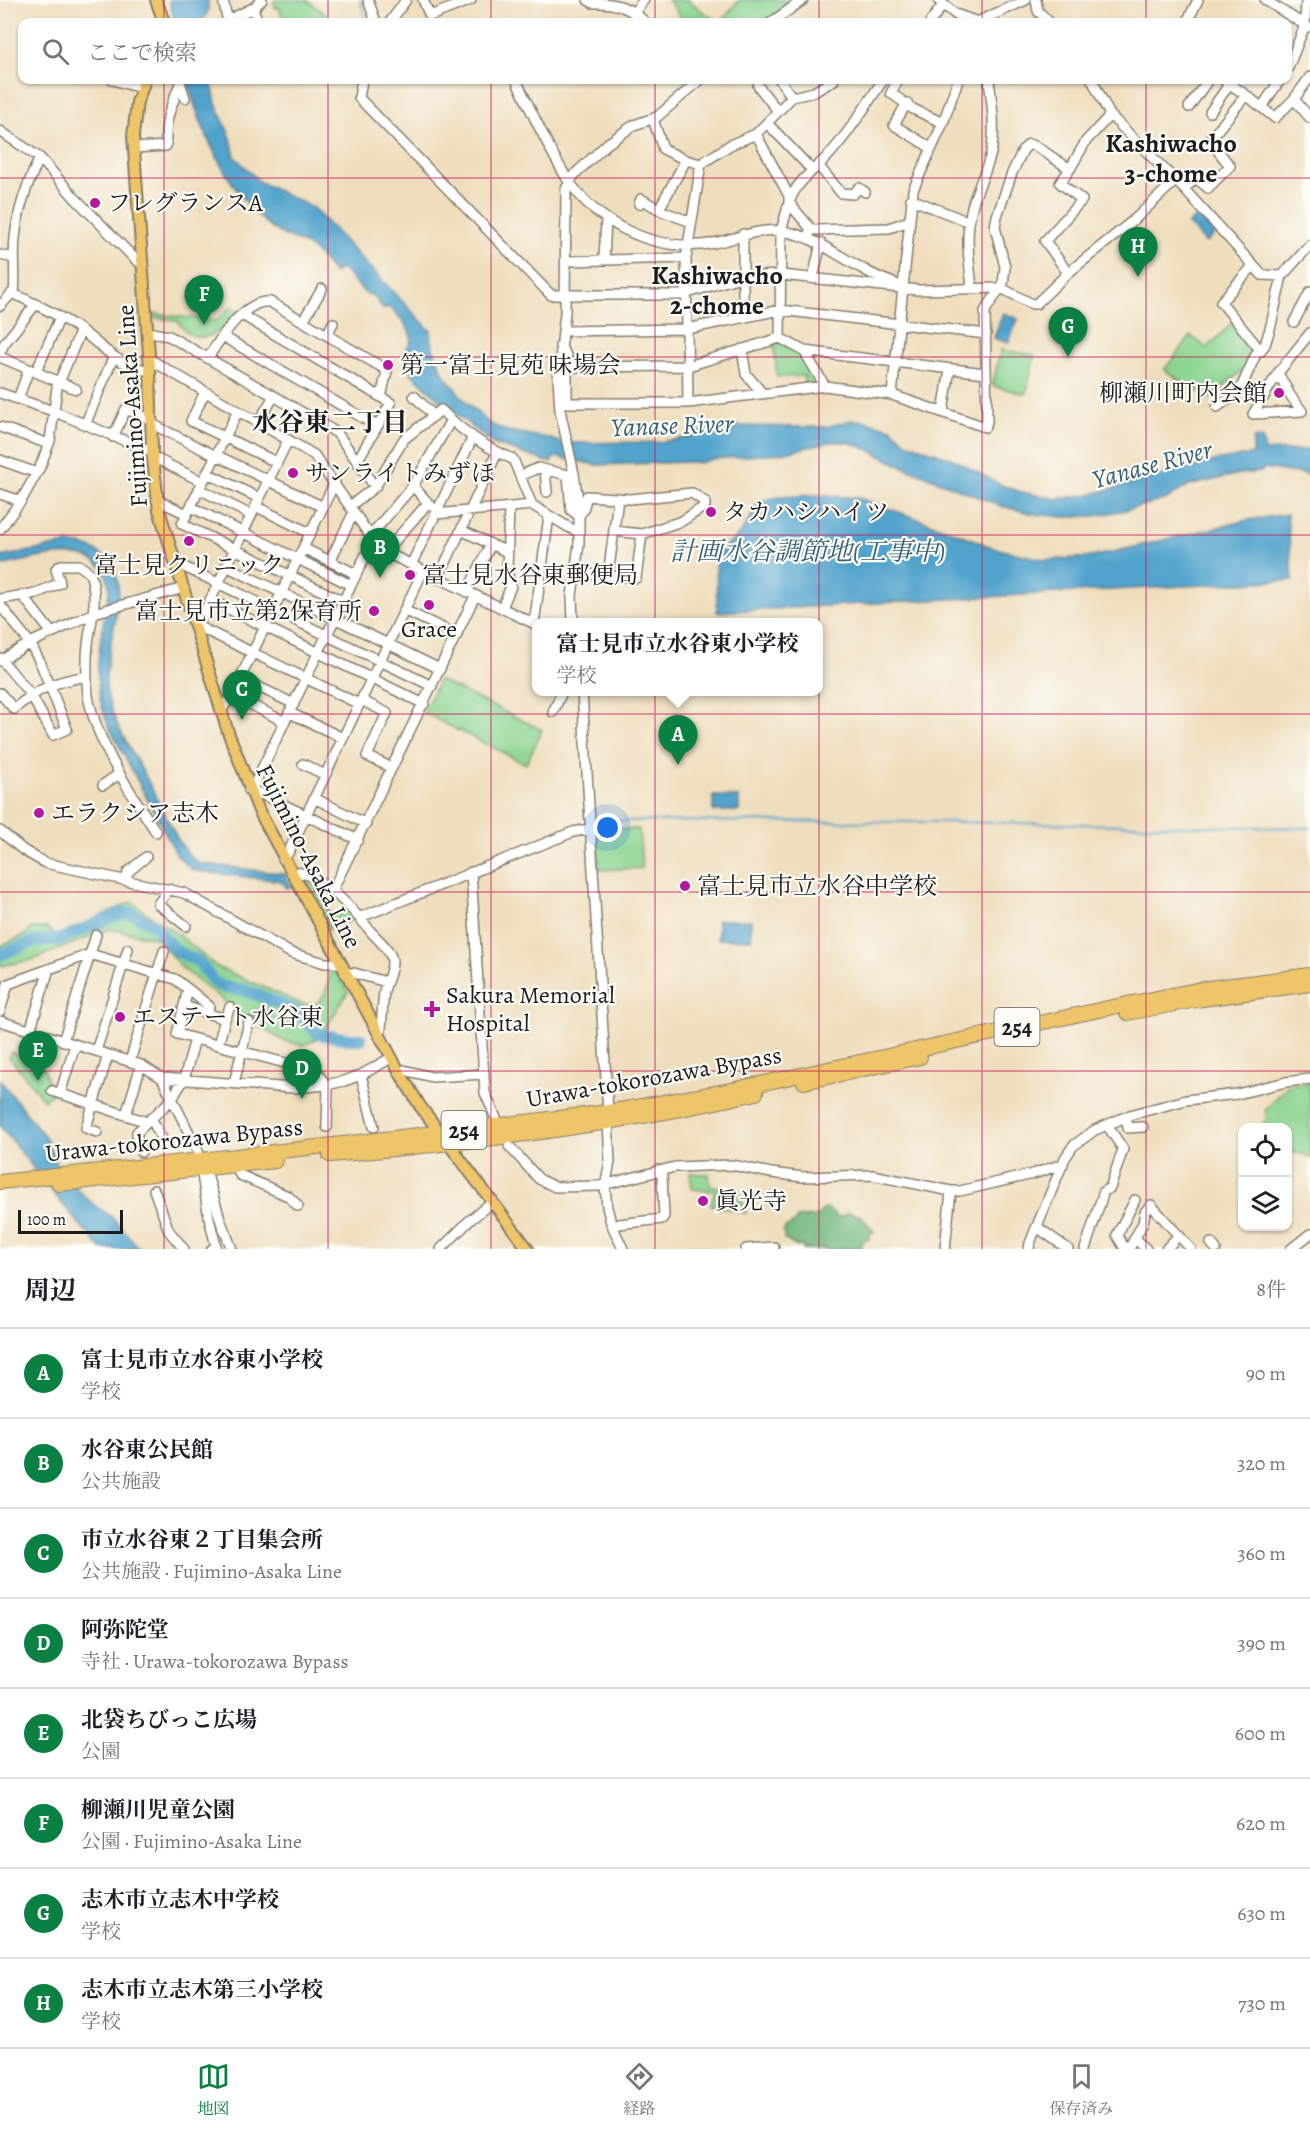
<!DOCTYPE html>
<html lang="ja">
<meta charset="utf-8">
<style>
:root{--surface:#fff;--page:#f2f2f2;--text:#202124;--muted:#757577;--line:#e0e0e0;--accent:#0b8043}
body{margin:0;font-family:Alegreya,"Noto Serif JP",serif;background:var(--page);color:var(--text)}
.controls{position:absolute;right:18px;bottom:18px;display:grid;overflow:hidden;border-radius:12px;box-shadow:0 2px 4px #0004}
.controls button{width:54px;height:54px;display:grid;place-items:center;padding:0;border:0;border-bottom:2px solid var(--line);background:var(--surface);color:var(--text);font:30px sans-serif}
.scale{position:absolute;left:18px;bottom:15px;width:105px;box-sizing:border-box;padding-left:6px;border:3px solid #1c1c1c;border-top:0;font-size:16px;line-height:21px;white-space:nowrap;color:#1c1c1c;-webkit-text-stroke:4px #fdfcf7;paint-order:stroke}
.you{position:absolute;left:608px;top:828px;width:21px;height:21px;margin:-15px;border:4px solid #fff;border-radius:50%;background:#1a73e8;box-shadow:0 0 0 9px #1a73e833}
.badge{display:grid;place-items:center;width:39px;height:39px;border-radius:50%;background:var(--accent);color:#fff;font-size:20px;font-weight:700}
.pin{position:absolute;translate:-50% -50px;filter:drop-shadow(0 2px 3px #0008)}
.pin::after{content:'';position:absolute;top:32px;width:21px;height:18px;background:inherit;clip-path:polygon(0 0,100% 0,50% 100%)}
.popup{position:absolute;left:532px;top:618px;width:291px;height:78px;box-sizing:border-box;display:grid;place-content:center;border-radius:12px;background:var(--surface);filter:drop-shadow(0 2px 4px #0005);font-size:20px;white-space:nowrap;color:var(--muted)}
.popup b{font-size:22px;color:var(--text)}
.popup::after{content:'';position:absolute;left:50%;top:100%;margin-left:-12px;border:12px solid transparent;border-top-color:var(--surface)}
.list{margin:0;padding:0;list-style:none}
h2{display:flex;justify-content:space-between;align-items:center;height:78px;margin:0;padding:0 24px;font-size:26px}
h2 small{font-size:20px;font-weight:400;color:var(--muted)}
.list li{display:grid;grid-template-columns:39px 1fr auto;gap:18px;align-items:center;box-sizing:border-box;height:90px;padding:0 24px;border-top:2px solid var(--line)}
.list b{display:block;font-size:22px;white-space:nowrap}
.list p{margin:0;font-size:20px;white-space:nowrap;color:var(--muted)}
.list em{font-size:20px;font-style:normal;color:var(--muted)}
.icon{flex:none;width:33px;height:33px;fill:none;stroke:currentColor;stroke-width:2;stroke-linecap:round;stroke-linejoin:round}
.map{position:relative;flex:none;width:1310px;height:1249px;overflow:hidden}
.search{position:absolute;background:var(--surface);box-shadow:0 2px 4px #0004;left:18px;right:18px;top:18px;height:66px;display:flex;align-items:center;gap:15px;box-sizing:border-box;padding:0 21px;border-radius:12px;color:var(--muted);font-size:22px}
.sheet{height:798px;background:var(--surface)}
nav{display:flex;justify-content:space-around;align-items:center;box-sizing:border-box;height:84px;border-top:2px solid var(--line);background:var(--surface);font-size:16px;color:var(--muted)}
nav a{display:grid;justify-items:center;gap:3px}
nav .on{color:var(--accent)}
.map>svg:first-child{display:block}
.green{fill:#8ad48f;stroke:#537856;stroke-width:1.5}
.forest{fill:#6fb67a;stroke:#46694b;stroke-width:1.5}
.water{fill:#51a3cc;stroke:#366074;stroke-width:1.5}
.lines{fill:none;stroke-linecap:round;stroke-linejoin:round}
.stream{stroke:#51a3cc;stroke-width:2}
.river{stroke:#51a3cc;stroke-width:12}
.minor-casing{stroke:#867d6c;stroke-width:12}
.major-casing{stroke:#867d6c;stroke-width:14}
.highway-casing{stroke:#867d6c;stroke-width:16}
.minor{stroke:#fff;stroke-width:9}
.major{stroke:#eec569;stroke-width:10}
.highway{stroke:#eec569;stroke-width:14}
.grid{fill:none;stroke:#c2185b;stroke-width:1.5;stroke-opacity:0.55}
.poi-dot{fill:#b5179e;stroke:#fdfcf7;stroke-width:2}
.labels{text-anchor:middle;stroke-width:4.5;stroke-linejoin:round;paint-order:stroke}
.shield{fill:#fdfcf7;stroke:#605f5e;stroke-width:1.5}
.shield-label{font-size:22px;font-weight:bold;fill:#1c1c1c}
.poi-label{font-size:24px;fill:#1c1c1c;stroke:#fdfcf7;text-anchor:start}
.street-label{font-size:24px;fill:#1c1c1c;stroke:#fdfcf7}
.neighbourhood-label{font-size:26px;font-weight:bold;fill:#1c1c1c;stroke:#fdfcf7}
.water-label{font-size:26px;font-style:italic;fill:#366074;stroke:#fdfcf7}
</style>
<div class="map">
<svg width="1310" height="1249" viewBox="0 0 1310 1249">
<rect width="100%" height="100%" fill="#fdfcf7"/>
<filter id="ink" filterUnits="userSpaceOnUse"><feTurbulence type="fractalNoise" baseFrequency=".0167" numOctaves="2"/><feDisplacementMap in="SourceGraphic" scale="12" xChannelSelector="R" yChannelSelector="G"/><feConvolveMatrix kernelMatrix="1 2 1 2 8 2 1 2 1" color-interpolation-filters="sRGB"/></filter>
<filter id="wash" filterUnits="userSpaceOnUse"><feTurbulence type="fractalNoise" baseFrequency=".008" numOctaves="4" result="noise"/><feDisplacementMap in="SourceGraphic" scale="24" xChannelSelector="R" yChannelSelector="G"/><feGaussianBlur stdDeviation="1.35" result="paint"/><feColorMatrix in="noise" values="0 0 0 0 0 0 0 0 0 0 0 0 0 0 0 0 0 1.4 0 .05"/><feComposite in="paint" operator="in"/></filter>
<g filter="url(#wash)">
<rect width="100%" height="100%" fill="#efdebd"/>
<path class="green" d="M274,0H307L327,16L324,20L325,22H284L279,7L275,8Z
M668,0H688L706,14L720,22H685Z
M739,0H795L765,22H721Z
M231,307L241,313C222,331 196,353 178,321L149,317V313L216,321Z
M1234,321L1254,348L1247,366L1212,397L1209,398L1164,370L1191,336L1207,348Z
M781,341L800,352L821,382L804,387V376L777,377L774,343Z
M1001,350L1035,355L1026,394L992,386Z
M439,680L542,730L526,764L423,713Z
M600,829H639L642,868L599,870L597,833Z
M302,878L313,884L333,918L350,909L359,918L329,929Z
M131,902L179,935L217,967L302,1004H316C328,994 329,982 330,968L337,970L348,992L321,1036L305,1045H300L282,1040L251,1022L182,968L156,938L109,929L32,960L0,966V946L25,935L32,928H47L56,936Z
M11,1052L44,1069L52,1094L44,1100L9,1057Z
M1310,1081V1158L1302,1153L1288,1152V1128L1261,1127L1267,1118L1265,1111L1287,1086Z
M690,1173L709,1174L710,1185L739,1192L746,1213L711,1205L715,1191L692,1189Z"/>
<path class="forest" d="M827,1208L838,1217H844L847,1212L861,1216L874,1232L869,1234V1239L863,1241L859,1249H803L802,1245L797,1247L784,1239V1229L794,1223L797,1218L810,1216L813,1218L818,1216L822,1210Z"/>
<path class="water" d="M169,0H208V11L202,22H174Z
M187,80H211L216,104L231,138L235,157L260,182L312,207L431,331L433,348L444,375L467,403L489,423L503,430L548,438L562,443L660,442L689,437L700,432L729,426L826,427L852,420L865,421L891,428L906,442L953,459L999,484L1021,492L1057,499L1089,495L1210,462L1253,454V439L1262,438L1265,451L1310,450V475L1265,468L1261,472L1239,474L1188,486L1167,499L1126,510L1094,516L1064,517L1034,514L1001,506L901,466L867,449L848,442H830L782,453L713,459L699,463L692,462L596,465L557,457L553,458L551,463L494,444L447,407L411,373L404,352C406,348 411,344 411,339C411,328 397,313 389,307L383,309L374,296L365,293L344,271L339,268L334,274C327,266 319,253 309,247C297,239 280,236 269,226C227,189 202,133 187,80Z
M1198,215L1215,234L1206,243L1188,224Z
M1003,313L1018,319L1008,343L994,338Z
M816,495L859,498L947,529L994,548L1046,560L1092,557L1248,520L1287,514L1293,580L717,612L716,552C739,539 748,526 758,501L780,497Z
M66,544C88,543 108,553 116,575C126,602 104,652 106,683C108,717 131,749 147,779C158,800 168,822 180,843L190,856L198,863L285,874L292,887L288,889L281,881L197,871L190,868L177,855L108,725C89,678 101,639 109,591C107,533 34,560 0,566V557Z
M713,796L739,797V811H713Z
M718,920H751V939H718Z
M0,1080L45,1137L57,1164L79,1191L94,1205L112,1217L140,1249H101L53,1193L0,1126Z"/>
<g class="lines">
<path class="stream" d="M360,0L367,22
M1264,385L1287,353L1310,325
M596,821L947,822L1310,828"/>
<path class="river" d="M0,955L32,942L60,939L122,913L133,914L154,925L175,950L199,962L214,982L223,987L247,991L299,1012L316,1032L324,1035L350,1039H361"/>
</g>
</g>
<g filter="url(#ink)">
<g class="lines">
<defs>
<path id="minor" d="M223,0L228,22
M368,0L376,22
M423,0L430,16L471,0
M588,0L593,3C614,2 630,7 645,22
M938,0L955,14L978,22
M1036,0L1038,11L1049,22
M1265,0L1308,27
M634,12L644,0
M228,20L253,8
M258,22L253,8L262,0
M390,22L406,0
M772,22L803,0
M930,22L943,5
M977,22L1026,0
M1187,22L1198,0
M1288,68L1305,25L1306,0
M113,80L141,88
M362,80L359,98L551,295H681L740,277L782,275L919,290L1001,288L1032,304H1036L1068,273L1135,219L1175,181
M516,80C532,112 547,146 566,177C595,222 648,249 701,245C729,243 752,228 781,231C813,235 836,255 863,269C873,275 885,280 896,284
M780,80L792,97
M898,80L891,93L913,109L943,123
M1092,80L1110,115L1184,189L1262,275L1282,276L1310,245
M1224,80L1246,95L1275,118L1294,99L1310,118
M180,82L185,98
M758,86L778,111
M1294,99L1310,77
M907,103L894,125L931,148
M1189,107L1208,80
M1262,107L1280,80
M1210,112L1230,83
M653,119L663,149L686,160L701,164
M767,123L812,170
M0,131L40,158L75,198L135,259L142,264
M756,134L789,196V203L781,231L780,338
M134,148L166,146C165,118 170,109 180,84
M818,165L841,193L853,194L859,188L865,192
M1184,189L1196,178L1208,188L1230,166L1215,147L1212,137L1246,95
M911,199L969,222
M639,204L641,199L662,211L691,222
M659,209L686,160
M812,230L789,203C796,182 813,171 828,156C848,135 867,104 883,80
M809,233L812,230L889,228L909,221
M743,234V317
M0,255L14,258
M604,260L606,219
M566,261L686,258
M1253,266L1221,302L1261,351
M1068,273L1045,241L1082,200L1060,183L1070,169
M813,278L821,243
M972,288C970,267 966,245 969,224C971,198 985,177 991,153C996,130 992,103 989,80
M14,294C36,304 59,315 79,329C107,349 114,364 150,371
M14,294C16,275 13,257 15,238C18,209 27,183 40,158
M0,306L12,293L14,294
M242,315L391,403L357,461
M303,321L322,289
M1294,322L1310,292
M563,331L687,329L780,310L986,334
M147,332L169,336L274,396L258,423
M327,335L333,323
M222,336L377,426
M560,346L567,357V403H688L825,386L892,395L985,427L987,422L985,311L1003,284L1005,267L995,227L997,216L1012,173L1023,150L1029,144L1037,147L1070,169L1086,141L1110,115
M742,349L746,374L763,394
M804,351L825,386
M0,352L4,344L36,304
M0,357L76,389
M208,358C219,340 245,299 270,302L385,369L387,371L381,397
M149,359L314,455L373,540L385,552L537,625
M567,367L688,366L780,338L804,351L985,373
M36,372L60,317
M1278,373L1253,414L1302,411L1290,395L1278,373L1310,333
M205,392L191,421L276,462
M0,393L53,411L152,452
M892,395L913,190L943,123L958,80
M274,396L337,433L375,487
M414,396L434,416
M18,399L29,369
M688,403L686,258L701,164L730,145L756,134L792,97L814,92L834,80
M1217,407L1233,396L1241,388L1256,354L1265,345L1271,325L1282,276
M238,411L182,524L343,601
M943,412L950,369
M152,424L216,456
M85,425L113,358
M0,427L49,444
M113,437L126,409L152,420
M288,440L201,619L195,625L359,704
M216,455L323,507
M153,457L203,482
M0,460L37,473
M545,470L547,492
M207,473L259,498
M520,476L538,468L568,475L571,510L579,516L583,510L587,496L630,499L692,493L705,502V506L682,521L642,534L614,531
M413,486L431,506
M199,489L251,515
M0,494L21,501
M157,500L187,514
M255,506L310,533
M350,506L375,487L404,439L441,410C462,431 486,448 513,459L532,505
M191,507L351,585
M436,514L532,505L568,527L579,532
M0,529L21,501L40,467L50,441L57,387L81,330
M461,530L507,552
M370,536L413,486L451,420
M303,548L356,574
M385,552L428,503
M330,561L354,512
M176,563L432,686
M411,565L473,437
M226,566L440,669
M575,573L636,578L642,534
M608,576L618,499
M438,579L497,453
M467,592L491,544
M22,595L51,632
M0,599L37,593L60,583L56,569L61,565H79L90,573C101,605 87,627 87,659C87,673 86,688 89,701C100,749 130,791 156,832
M210,600L424,704
M0,605L30,643L41,664L67,729L53,735L31,695L0,658
M502,608L511,586L507,572L509,507
M404,610L457,635
M573,622L572,596L579,544V506L574,474L560,410L558,378L565,313L566,189L574,175L607,144L634,125L657,117L700,80
M534,624L549,516
M0,661L30,643L94,613L184,588
M240,678L294,704
M582,692L608,1112
M0,693L14,709C40,687 54,682 87,676
M232,695L285,722
M361,700L387,713L367,756L392,768
M221,711L232,695L335,482
M553,712L562,692
M290,713L343,738
M303,764L325,775
M103,785L119,774
M249,790L254,785L373,540
M251,792H257L358,840
M314,798L366,824
M0,831L23,850L45,863L184,893L291,953L325,963H339
M283,859L288,853L423,571
M291,872C320,870 356,913 373,934C380,941 390,950 392,960C393,970 386,982 384,992C382,1007 382,1023 380,1038
M471,872L485,1093L496,1118
M126,880L128,872L146,857
M169,889L158,904L186,926
M332,891L475,596
M361,917L573,832L590,829
M345,973H354L386,982
M188,989L209,1006L207,1013
M184,1006L225,1019L218,1045
M0,1011L8,984L90,954L175,979L188,989L177,1034L289,1064L303,1056L310,1068H314L326,1085
M225,1019L230,1007
M0,1021L141,1065L162,1078L293,1088L326,1085L344,1081L361,1075L391,1058
M30,1031L49,969
M63,1041L96,935
M96,1051L128,949
M34,1061L43,1035
M130,1061L164,951
M400,1073L404,1070L432,1077L484,1074
M361,1075L374,1127
M162,1078L198,1151L201,1163
M234,1083L249,1022
M52,1091L147,1122
M60,1094L75,1045
M126,1115L141,1065
M1126,1117L1128,1128L1143,1127
M151,1118L162,1139
M608,1122L610,1162L605,1187L607,1207L611,1223L623,1249
M327,1127L328,1085
M97,1132L86,1128L108,1055
M509,1146L539,1179L555,1187L599,1186L675,1167L732,1165L771,1173L803,1177L872,1175L951,1191H960L1033,1174L1063,1164
M141,1152L137,1141V1132L172,1099L184,1079L195,1039
M235,1165L240,1175L288,1196L298,1206
M205,1168L221,1222L232,1249
M201,1169L209,1218L216,1246L212,1249
M154,1190L169,1231L184,1249
M613,1227L619,1224L662,1219L664,1216L662,1176L658,1170
M1037,1227L1068,1249
M1135,1238L1146,1249
M1211,1243L1216,1249
M441,1249L469,1221L493,1201
M746,1249L774,1247
M945,1249L951,1191
M1029,1249L1030,1243L1065,1158L1073,1146L1095,1130L1130,1115L1186,1100L1237,1094L1286,1082L1310,1079
M1085,1249L1104,1191L1110,1188L1123,1149L1107,1125
M1125,1249L1117,1235L1135,1200
M1129,1249L1143,1223L1145,1212L1151,1205L1191,1249
M1166,1249L1179,1235
M1291,1249L1310,1234"/>
<path id="major" d="M156,0L164,22
M145,80L137,102L133,136L150,368L152,452L159,510L228,732L259,811L400,1073L420,1106L528,1249"/>
<path id="highway" d="M1127,1013L1202,999L1310,984
M804,1082L920,1057
M330,1155C473,1142 616,1126 756,1093
M0,1182L326,1146L608,1112L727,1091L1113,1007L1201,989L1310,975
M59,1184L275,1161"/>
</defs>
<use href="#minor" class="minor-casing"/>
<use href="#major" class="major-casing"/>
<use href="#highway" class="highway-casing"/>
<use href="#minor" class="minor"/>
<use href="#major" class="major"/>
<use href="#highway" class="highway"/>
</g>
</g>
<path class="grid" d="M164,0V22M328,0V22M491,0V22M655,0V22M819,0V22M982,0V22M1146,0V22M164,80V1249M328,80V1249M491,80V1249M655,80V1249M819,80V1249M982,80V1249M1146,80V1249M0,178H1310M0,357H1310M0,535H1310M0,714H1310M0,892H1310M0,1071H1310"/>
<g class="poi-dot">
<circle cx="95" cy="203" r="6"/>
<circle cx="388" cy="365" r="6"/>
<circle cx="1279" cy="393" r="6"/>
<circle cx="293" cy="473" r="6"/>
<circle cx="711" cy="512" r="6"/>
<circle cx="189" cy="541" r="6"/>
<circle cx="410" cy="575" r="6"/>
<circle cx="429" cy="605" r="6"/>
<circle cx="374" cy="611" r="6"/>
<circle cx="39" cy="813" r="6"/>
<circle cx="685" cy="886" r="6"/>
<path d="M429 1000h6v6h6v6h-6v6h-6v-6h-6v-6h6z"/>
<circle cx="120" cy="1017" r="6"/>
<circle cx="703" cy="1201" r="6"/>
</g>
<g class="labels">
<g class="shield">
<rect x="994.5" y="1008" width="45" height="38" rx="4.5"/>
<rect x="441.5" y="1111" width="45" height="38" rx="4.5"/>
</g>
<g class="shield-label">
<text x="1017" y="1035">254</text>
<text x="464" y="1138">254</text>
</g>
<g class="poi-label">
<text x="107" y="211">フレグランスA</text>
<text x="400" y="373">第一富士見苑 味場会</text>
<text x="1267" y="401" text-anchor="end">柳瀬川町内会館</text>
<text x="305" y="481">サンライトみずほ</text>
<text x="723" y="520">タカハシハイツ</text>
<text x="189" y="573" text-anchor="middle">富士見クリニック</text>
<text x="422" y="583">富士見水谷東郵便局</text>
<text x="362" y="619" text-anchor="end">富士見市立第2保育所</text>
<text x="429" y="637" text-anchor="middle">Grace</text>
<text x="51" y="821">エラクシア志木</text>
<text x="697" y="894">富士見市立水谷中学校</text>
<text x="446" y="1003">Sakura Memorial<tspan x="446" dy="28">Hospital</tspan></text>
<text x="132" y="1025">エステート水谷東</text>
<text x="715" y="1209">眞光寺</text>
</g>
<g class="street-label">
<text transform="translate(132 406) rotate(-94)" y="8">Fujimino-Asaka Line</text>
<text transform="translate(309 856) rotate(63)" y="8">Fujimino-Asaka Line</text>
<text transform="translate(654 1077) rotate(-10)" y="8">Urawa-tokorozawa Bypass</text>
<text transform="translate(174 1140) rotate(-6)" y="8">Urawa-tokorozawa Bypass</text>
</g>
<g class="neighbourhood-label">
<text x="1171" y="152">Kashiwacho<tspan x="1171" dy="30">3-chome</tspan></text>
<text x="717" y="284">Kashiwacho<tspan x="717" dy="30">2-chome</tspan></text>
<text x="330" y="431">水谷東二丁目</text>
</g>
<g class="water-label">
<text transform="translate(672 425) rotate(-2)" y="9">Yanase River</text>
<text transform="translate(1152 464) rotate(-15)" y="9">Yanase River</text>
<text x="808" y="560">計画水谷調節地(工事中)</text>
</g>
</g>
</svg>
<div class="controls">
<button><svg class="icon" aria-label="locate" viewBox="0 0 24 24"><circle cx="12" cy="12" r="6"/><path d="M12 2v4M12 18v4M2 12h4M18 12h4"/></svg></button>
<button><svg class="icon" aria-label="layers" viewBox="0 0 24 24"><path d="M12 4l9 5-9 5-9-5zM3 14l9 5 9-5"/></svg></button>
</div>
<div class="scale">100 m</div>
<div class="you"></div>
<div class="pin badge" style="left:678px;top:765px">A</div>
<div class="popup"><b>富士見市立水谷東小学校</b>学校</div>
<div class="pin badge" style="left:380px;top:578px">B</div>
<div class="pin badge" style="left:242px;top:720px">C</div>
<div class="pin badge" style="left:302px;top:1099px">D</div>
<div class="pin badge" style="left:38px;top:1081px">E</div>
<div class="pin badge" style="left:204px;top:325px">F</div>
<div class="pin badge" style="left:1068px;top:357px">G</div>
<div class="pin badge" style="left:1138px;top:277px">H</div>
<div class="search"><svg class="icon" aria-label="search" viewBox="0 0 24 24"><circle cx="10" cy="10" r="6"/><path d="M15 15l6 6"/></svg>ここで検索</div>
</div>
<section class="sheet">
<h2>周辺<small>8件</small></h2>
<ul class="list">
<li><span class="badge">A</span><div><b>富士見市立水谷東小学校</b><p>学校</p></div><em>90 m</em></li>
<li><span class="badge">B</span><div><b>水谷東公民館</b><p>公共施設</p></div><em>320 m</em></li>
<li><span class="badge">C</span><div><b>市立水谷東２丁目集会所</b><p>公共施設 · Fujimino-Asaka Line</p></div><em>360 m</em></li>
<li><span class="badge">D</span><div><b>阿弥陀堂</b><p>寺社 · Urawa-tokorozawa Bypass</p></div><em>390 m</em></li>
<li><span class="badge">E</span><div><b>北袋ちびっこ広場</b><p>公園</p></div><em>600 m</em></li>
<li><span class="badge">F</span><div><b>柳瀬川児童公園</b><p>公園 · Fujimino-Asaka Line</p></div><em>620 m</em></li>
<li><span class="badge">G</span><div><b>志木市立志木中学校</b><p>学校</p></div><em>630 m</em></li>
<li><span class="badge">H</span><div><b>志木市立志木第三小学校</b><p>学校</p></div><em>730 m</em></li>
</ul>
</section>
<nav>
<a class="on"><svg class="icon" aria-label="map" viewBox="0 0 24 24"><path d="M3 6l6-2 6 2 6-2v14l-6 2-6-2-6 2zM9 4v14M15 6v14"/></svg>地図</a>
<a><svg class="icon" aria-label="directions" viewBox="0 0 24 24"><path d="M12 3l9 9-9 9-9-9zM9 14v-3h6M13 9l2 2-2 2"/></svg>経路</a>
<a><svg class="icon" aria-label="saved" viewBox="0 0 24 24"><path d="M7 4h10v16l-5-4-5 4z"/></svg>保存済み</a>
</nav>
